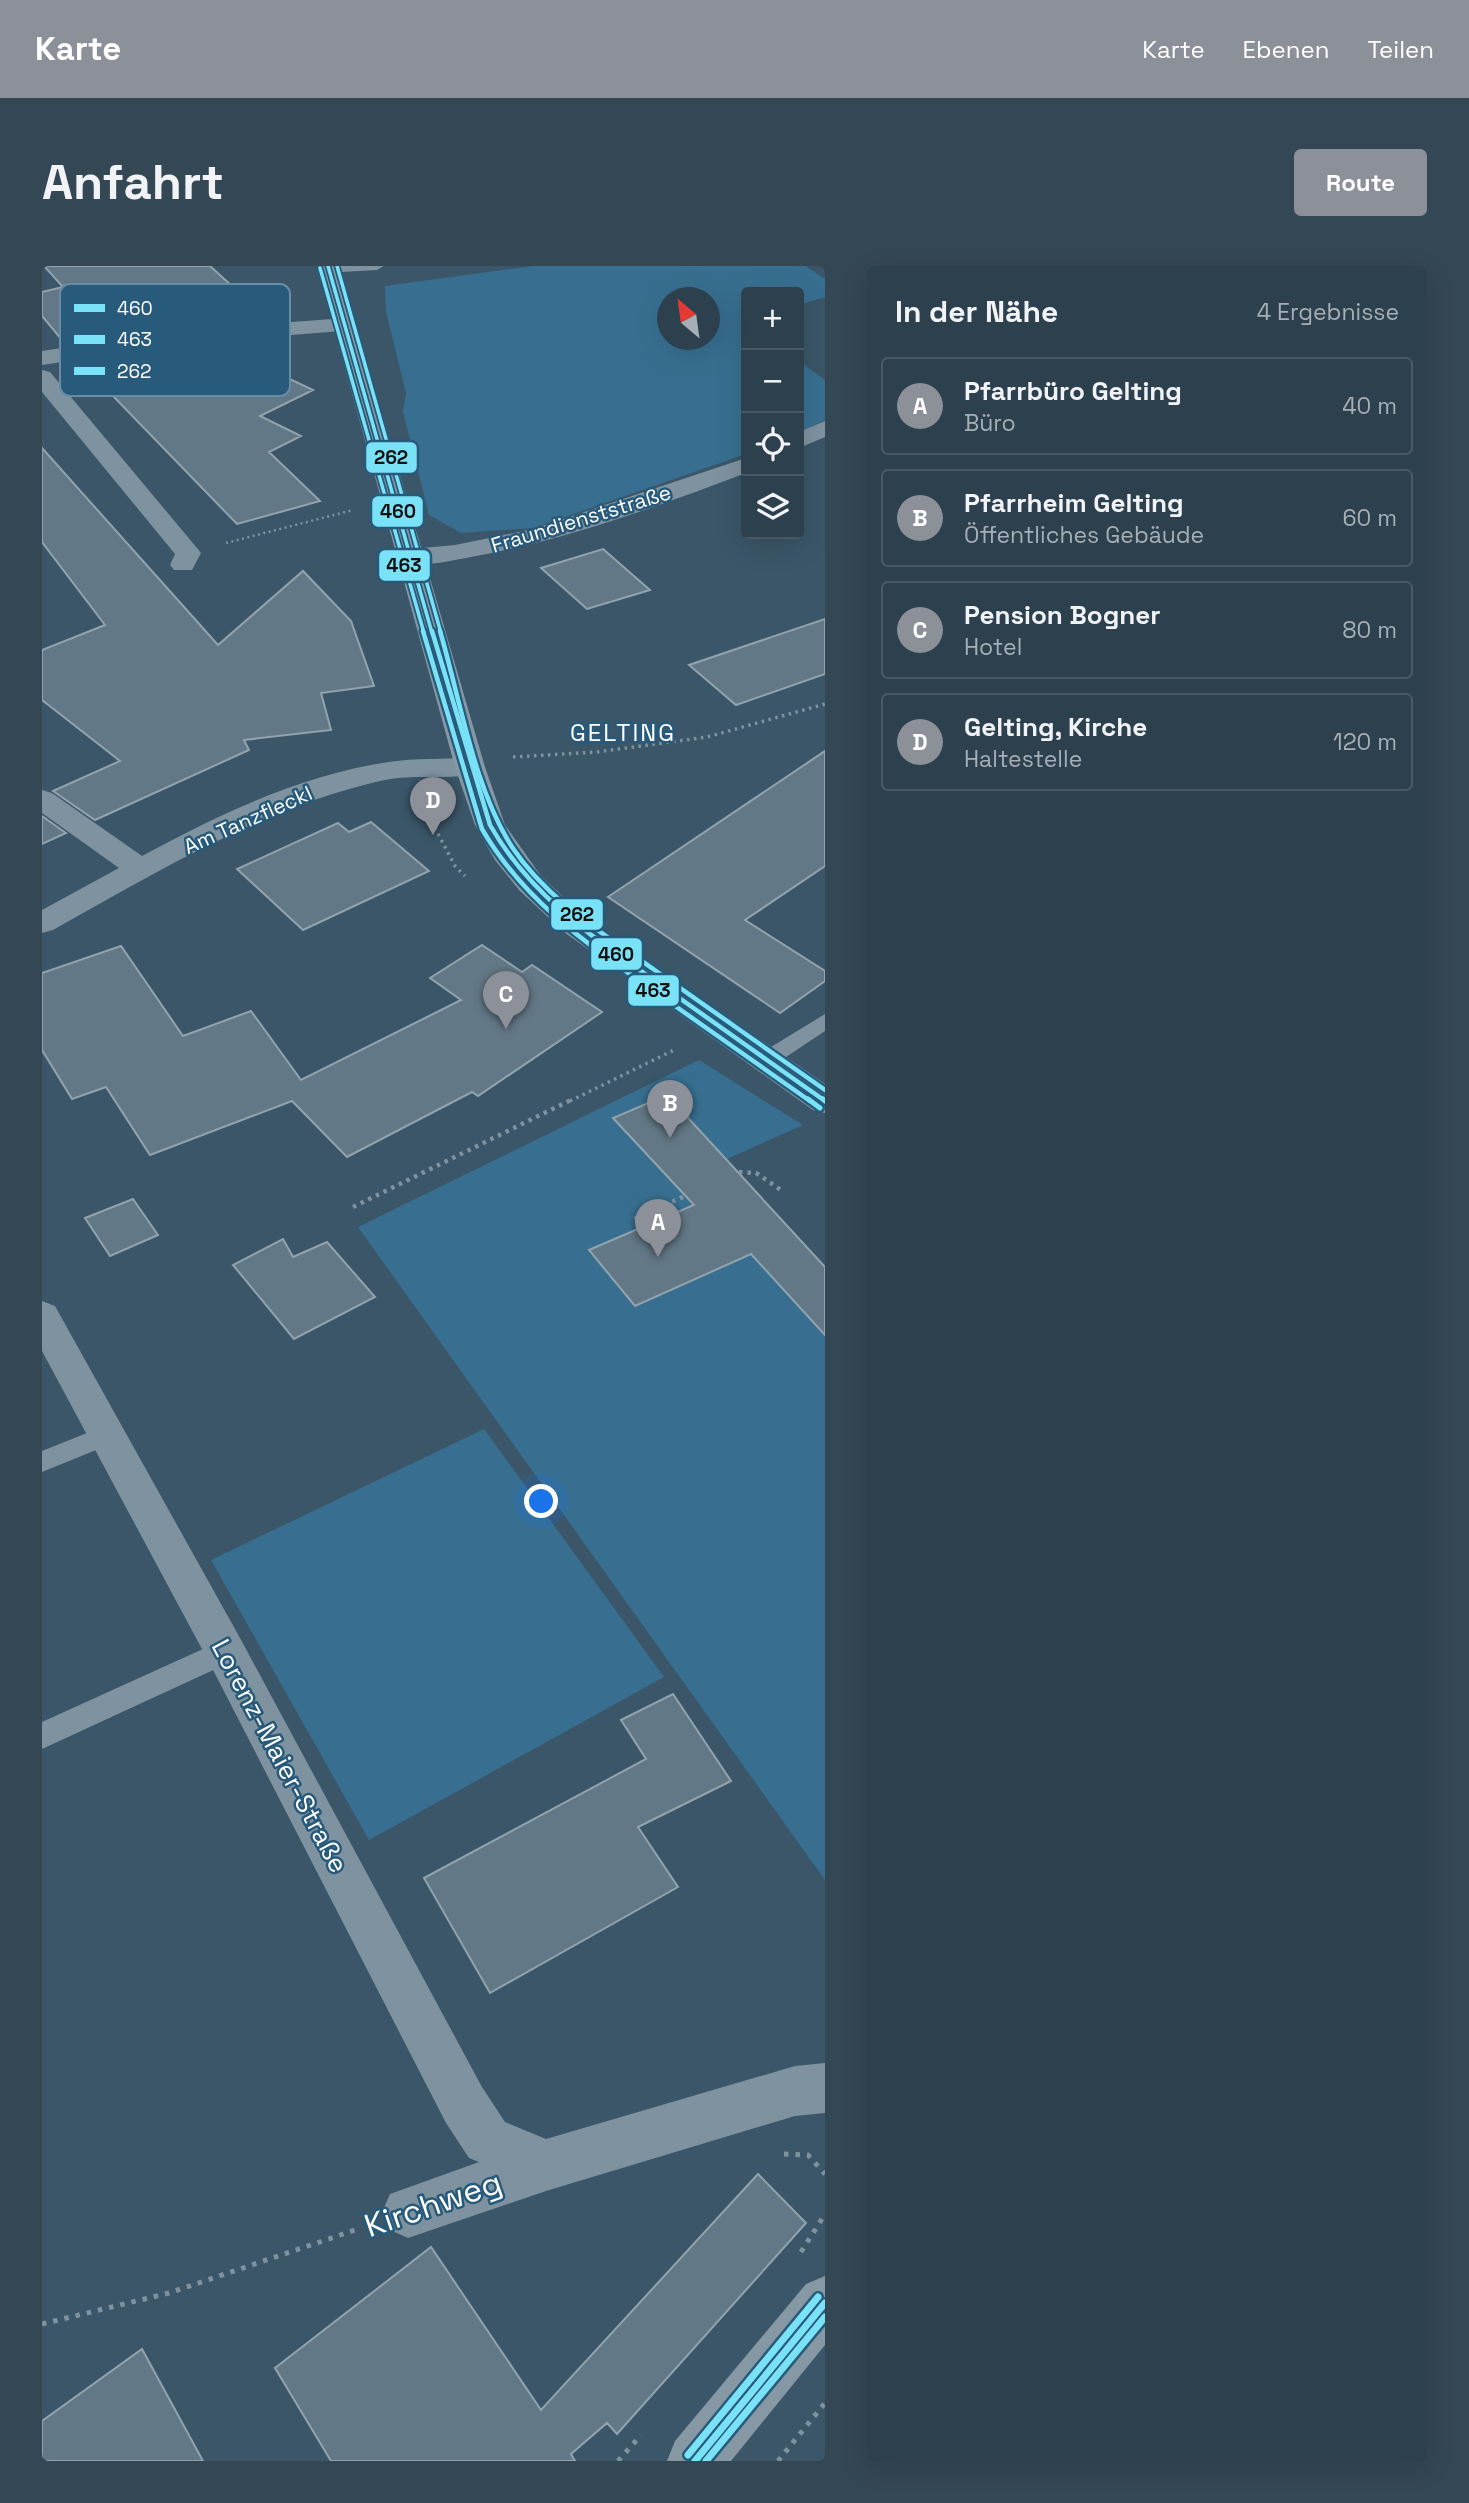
<!DOCTYPE html>
<html lang="de">
<meta charset="utf-8">
<style>
:root{--surface:#2c404e;--page:#344755;--text:#f1f3f6;--muted:#a6afb6;--line:#485966;--accent:#8c9099}
body{margin:0;font-family:"Space Grotesk",sans-serif;background:var(--page);color:var(--text)}
.controls{position:absolute;right:21px;top:21px;display:grid;overflow:hidden;border-radius:7px;box-shadow:0 7px 28px #0002}
.controls button{width:63px;height:63px;display:grid;place-items:center;padding:0;border:0;border-bottom:2px solid var(--line);background:var(--surface);color:var(--text);font:35px sans-serif}
.compass{position:absolute;left:615px;top:21px;width:63px;height:63px;border-radius:50%;background:var(--surface);box-shadow:0 7px 28px #0002;rotate:331deg}
.you{position:absolute;left:500px;top:1236px;width:24px;height:24px;margin:-18px;border:5px solid #fff;border-radius:50%;background:#1a73e8;box-shadow:0 0 0 10px #1a73e833}
.badge{display:grid;place-items:center;width:46px;height:46px;border-radius:50%;background:var(--accent);color:#fff;font-size:23px;font-weight:700}
.pin{position:absolute;translate:-50% -58px;filter:drop-shadow(0 2px 4px #0008)}
.pin::after{content:'';position:absolute;top:37px;width:24px;height:21px;background:inherit;clip-path:polygon(0 0,100% 0,50% 100%)}
.list{margin:0;padding:0;list-style:none}
h2{display:flex;justify-content:space-between;align-items:center;height:91px;margin:0;padding:0 28px;font-size:30px}
h2 small{font-size:23px;font-weight:400;color:var(--muted)}
.list li{display:grid;grid-template-columns:46px 1fr auto;gap:21px;align-items:center;box-sizing:border-box;height:98px;margin:0 14px 14px;padding:0 14px;border:2px solid var(--line);border-radius:7px}
.list b{display:block;font-size:26px;white-space:nowrap}
.list p{margin:0;font-size:23px;white-space:nowrap;color:var(--muted)}
.list em{font-size:23px;font-style:normal;color:var(--muted)}
.icon{flex:none;width:38px;height:38px;fill:none;stroke:currentColor;stroke-width:2;stroke-linecap:round;stroke-linejoin:round}
.map{position:relative;flex:none;width:783px;height:2195px;overflow:hidden;border-radius:7px}
header{display:flex;align-items:center;gap:42px;box-sizing:border-box;height:98px;padding:0 35px;background:var(--accent);color:#fff}
header strong{font-size:33px}
nav{display:flex;gap:38px;margin-inline-start:auto;font-size:24px}
.intro{display:flex;align-items:center;justify-content:space-between;box-sizing:border-box;height:168px;padding:0 42px}
h1{margin:0;font-size:49px}
.button{padding:18px 32px;border-radius:7px;background:var(--accent);color:#fff;font-size:24px;font-weight:700}
main{display:flex;gap:42px;padding:0 42px}
aside{flex:1;background:var(--surface);border-radius:7px;box-shadow:0 7px 28px #0002}
.map>svg:first-child{display:block}
.green{fill:#386f90;fill-rule:evenodd}
.building{fill:#637886;stroke:#91a3ae;stroke-width:2}
.lines{fill:none;stroke-linecap:round;stroke-linejoin:round}
.path-far3{stroke:#7f929f;stroke-width:2.5;stroke-dasharray:2 3.5;stroke-linecap:butt}
.path-far2{stroke:#7f929f;stroke-width:3.5;stroke-dasharray:2.5 4.5;stroke-linecap:butt}
.path-far1{stroke:#7f929f;stroke-width:4.5;stroke-dasharray:3.5 5;stroke-linecap:butt}
.path{stroke:#7f929f;stroke-width:5;stroke-dasharray:4.5 7;stroke-linecap:butt}
.lane{fill:#7f929f;fill-rule:evenodd}
.street{fill:#7f929f;fill-rule:evenodd}
.secondary{fill:#8598a4;fill-rule:evenodd}
.bus-1-far3-casing{stroke:#275a7b;stroke-width:7}
.bus-1-far2-casing{stroke:#275a7b;stroke-width:9}
.bus-1-far1-casing{stroke:#275a7b;stroke-width:10}
.bus-1-casing{stroke:#275a7b;stroke-width:12}
.bus-2-far3-casing{stroke:#275a7b;stroke-width:7}
.bus-2-far2-casing{stroke:#275a7b;stroke-width:9}
.bus-2-far1-casing{stroke:#275a7b;stroke-width:10}
.bus-2-casing{stroke:#275a7b;stroke-width:12}
.bus-3-far2-casing{stroke:#275a7b;stroke-width:7}
.bus-3-far1-casing{stroke:#275a7b;stroke-width:9}
.bus-3-casing{stroke:#275a7b;stroke-width:12}
.bus-1-far3{stroke:#7ae2f7;stroke-width:3.5}
.bus-1-far2{stroke:#7ae2f7;stroke-width:4.5}
.bus-1-far1{stroke:#7ae2f7;stroke-width:5}
.bus-1{stroke:#7ae2f7;stroke-width:7}
.bus-2-far3{stroke:#7ae2f7;stroke-width:3.5}
.bus-2-far2{stroke:#7ae2f7;stroke-width:4.5}
.bus-2-far1{stroke:#7ae2f7;stroke-width:5}
.bus-2{stroke:#7ae2f7;stroke-width:7}
.bus-3-far2{stroke:#7ae2f7;stroke-width:3.5}
.bus-3-far1{stroke:#7ae2f7;stroke-width:4.5}
.bus-3{stroke:#7ae2f7;stroke-width:7}
.labels{text-anchor:middle;stroke-width:5;stroke-linejoin:round;paint-order:stroke}
.far-street-label{font-size:21px;fill:#fff;stroke:#275a7b}
.far-quarter-label{font-size:24px;letter-spacing:2px;fill:#fff;stroke:#275a7b}
.street-label{font-size:26px;fill:#fff;stroke:#275a7b}
.near-street-label{font-size:32px;fill:#fff;stroke:#275a7b}
.key{fill:#275a7b;stroke:#688ca3;stroke-width:2}
.key-label{font-size:19px;fill:#fff}
.line-badge{stroke:#275a7b;stroke-width:2.5}
.pale-badge-label{font-size:19px;text-anchor:middle;font-weight:bold;fill:#111}
</style>
<header>
<strong>Karte</strong>
<nav><a>Karte</a><a>Ebenen</a><a>Teilen</a></nav>
</header>
<div class="intro"><h1>Anfahrt</h1><a class="button">Route</a></div>
<main>
<div class="map">
<svg width="783" height="2195" viewBox="0 0 783 2195">
<rect width="100%" height="100%" fill="#3a5668"/>
<path class="green" d="M491,0H763L783,13V31L757,39V26H704V188L491,262L419,267L387,249L361,146L364,127L344,46L343,20ZM626,32H668V74H626Z
M757,95L783,114V154L757,167Z
M657,794L761,859L631,917L670,960L722,936L783,1001V1614L316,961Z
M442,1163L622,1411L327,1574L169,1294Z"/>
<path class="building" d="M2,0H168L213,41L135,59L139,61L24,79L0,50V26L21,21Z
M174,78L271,124L218,150L259,170L227,186L278,235L195,258L38,96Z
M0,182L176,379L261,305L309,355L332,420L279,427L289,464L202,474L207,484L53,554L11,525L78,495L0,434V384L63,359L0,276Z
M561,283L608,324L545,343L499,302Z
M783,353V408L694,439L647,399Z
M783,485V600L703,654L783,705V715L738,747L566,631Z
M0,550L24,567L0,578Z
M329,556L387,605L261,664L195,603L296,557L307,566Z
M440,679L480,706L490,699L560,746L436,830L430,826L305,891L250,835L108,889L64,821L30,833L0,784V707L79,680L141,770L209,745L259,814L419,734L388,712Z
M625,829L783,1001V1069L709,988L593,1040L547,984L652,939L571,852Z
M91,933L116,969L68,990L43,952Z
M241,973L251,991L285,976L333,1031L252,1073L191,999Z
M631,1428L689,1515L596,1561L636,1621L448,1727L382,1612L604,1493L579,1454Z
M716,1908L764,1957L575,2168L565,2157L529,2188L533,2195H289L233,2102L389,1981L499,2144Z
M100,2083L161,2195H0V2155Z"/>
<g class="lines">
<path class="path-far3" d="M184,277L311,244"/>
<path class="path-far2" d="M471,491L555,486L665,471L783,438
M383,543L413,600L423,610
M528,835L634,783"/>
<path class="path-far1" d="M697,906L714,907L739,924
M311,941L531,833
M601,961L594,952L643,930"/>
<path class="path" d="M742,1888L766,1889L783,1908
M759,1986L783,1948
M0,2058L127,2027L316,1963
M576,2195L599,2169
M736,2195L783,2137"/>
<path class="lane" d="M287,0H342L335,4L282,7L280,4Z
M783,748V765L732,799H716L713,794L716,789Z
M65,1159L74,1162L78,1169L74,1176L0,1206V1185Z
M183,1373L193,1376L197,1385L193,1394L0,1483V1456Z"/>
<path class="street" d="M304,52L312,54L315,59L312,64L138,78L0,99V85L138,64Z
M0,104L8,106L155,282L159,287L150,304H132L128,299L133,288L0,126Z
M783,155V171L757,182V166Z
M704,192V207C614,241 524,274 429,291C407,295 381,302 360,296L356,291L360,286L369,283L413,279L491,263Z
M428,492L438,495L443,501L438,507C406,515 371,507 338,515C220,542 115,606 11,664L0,667V644L77,602L0,547V524L10,527L100,590C176,549 261,508 347,496C374,492 401,493 428,492Z
M0,1035L13,1040L198,1372L440,1821L463,1856L504,1873L753,1800L783,1797V1847L753,1850L504,1925L366,1972L348,1964L340,1946L348,1928L437,1896L427,1892L404,1857L168,1398L0,1085Z"/>
<path class="secondary" d="M275,0H297L443,501L463,559L499,610L544,652L783,818V847L771,844L522,666L477,624L453,594L433,559L413,501Z
M783,2010V2079L689,2195H625L633,2175L764,2018Z"/>
<defs>
<path id="bus-1-far3" d="M286,0L390,367"/>
<path id="bus-1-far2" d="M390,365L448,559C490,633 558,676 626,724C678,761 731,798 783,835"/>
<path id="bus-1-far1" d="M781,833L783,835"/>
<path id="bus-1" d="M653,2195L783,2037"/>
<path id="bus-2-far3" d="M278,2L382,367"/>
<path id="bus-2-far2" d="M381,365L440,563C483,637 550,681 619,730C669,765 718,800 768,835"/>
<path id="bus-2-far1" d="M766,833L778,842"/>
<path id="bus-2" d="M664,2195L783,2051"/>
<path id="bus-3-far2" d="M295,0L399,367"/>
<path id="bus-3-far1" d="M398,365C418,433 432,522 470,581C505,634 563,669 614,705C670,745 727,784 783,824"/>
<path id="bus-3" d="M646,2189L776,2031"/>
</defs>
<use href="#bus-1-far3" class="bus-1-far3-casing"/>
<use href="#bus-1-far2" class="bus-1-far2-casing"/>
<use href="#bus-1-far1" class="bus-1-far1-casing"/>
<use href="#bus-1" class="bus-1-casing"/>
<use href="#bus-2-far3" class="bus-2-far3-casing"/>
<use href="#bus-2-far2" class="bus-2-far2-casing"/>
<use href="#bus-2-far1" class="bus-2-far1-casing"/>
<use href="#bus-2" class="bus-2-casing"/>
<use href="#bus-3-far2" class="bus-3-far2-casing"/>
<use href="#bus-3-far1" class="bus-3-far1-casing"/>
<use href="#bus-3" class="bus-3-casing"/>
<use href="#bus-1-far3" class="bus-1-far3"/>
<use href="#bus-1-far2" class="bus-1-far2"/>
<use href="#bus-1-far1" class="bus-1-far1"/>
<use href="#bus-1" class="bus-1"/>
<use href="#bus-2-far3" class="bus-2-far3"/>
<use href="#bus-2-far2" class="bus-2-far2"/>
<use href="#bus-2-far1" class="bus-2-far1"/>
<use href="#bus-2" class="bus-2"/>
<use href="#bus-3-far2" class="bus-3-far2"/>
<use href="#bus-3-far1" class="bus-3-far1"/>
<use href="#bus-3" class="bus-3"/>
</g>
<g class="labels">
<g class="far-street-label">
<text transform="translate(539 253) rotate(-17)" y="7">Fraundienststraße</text>
<text transform="translate(206 554) rotate(-24)" y="7">Am Tanzfleckl</text>
</g>
<g class="far-quarter-label">
<text x="581" y="475">GELTING</text>
</g>
<g class="street-label">
<text transform="translate(238 1490) rotate(62)" y="9">Lorenz-Maier-Straße</text>
</g>
<g class="near-street-label">
<text transform="translate(391 1938) rotate(-19)" y="11">Kirchweg</text>
</g>
</g>
<rect x="18" y="18" width="230" height="112" rx="10" class="key"/>
<rect x="32" y="38" width="31" height="8" fill="#7ae2f7"/>
<rect x="32" y="69" width="31" height="9" fill="#7ae2f7"/>
<rect x="32" y="101" width="31" height="8" fill="#7ae2f7"/>
<g class="key-label">
<text x="75" y="49">460</text>
<text x="75" y="80">463</text>
<text x="75" y="112">262</text>
</g>
<g class="line-badge">
<rect x="323" y="175" width="53" height="33" rx="7" fill="#7ae2f7"/>
<rect x="329" y="229" width="53" height="33" rx="7" fill="#7ae2f7"/>
<rect x="336" y="283" width="53" height="33" rx="7" fill="#7ae2f7"/>
<rect x="508" y="632" width="54" height="33" rx="7" fill="#7ae2f7"/>
<rect x="548" y="671" width="53" height="34" rx="7" fill="#7ae2f7"/>
<rect x="585" y="708" width="53" height="33" rx="7" fill="#7ae2f7"/>
</g>
<g class="pale-badge-label">
<text x="349" y="198">262</text>
<text x="356" y="252">460</text>
<text x="362" y="306">463</text>
<text x="535" y="655">262</text>
<text x="574" y="695">460</text>
<text x="611" y="731">463</text>
</g>
</svg>
<div class="controls">
<button>+</button>
<button>−</button>
<button><svg class="icon" aria-label="locate" viewBox="0 0 24 24"><circle cx="12" cy="12" r="6"/><path d="M12 2v4M12 18v4M2 12h4M18 12h4"/></svg></button>
<button><svg class="icon" aria-label="layers" viewBox="0 0 24 24"><path d="M12 4l9 5-9 5-9-5zM3 14l9 5 9-5"/></svg></button>
</div>
<svg class="compass" viewBox="-18 -18 36 36"><path d="M0-13l5 13h-10z" fill="#e53935"/><path d="M0 13l5-13h-10z" fill="#a6afb6"/></svg>
<div class="you"></div>
<div class="pin badge" style="left:616px;top:991px">A</div>
<div class="pin badge" style="left:628px;top:872px">B</div>
<div class="pin badge" style="left:464px;top:763px">C</div>
<div class="pin badge" style="left:391px;top:569px">D</div>
</div>
<aside>
<h2>In der Nähe<small>4 Ergebnisse</small></h2>
<ul class="list">
<li><span class="badge">A</span><div><b>Pfarrbüro Gelting</b><p>Büro</p></div><em>40 m</em></li>
<li><span class="badge">B</span><div><b>Pfarrheim Gelting</b><p>Öffentliches Gebäude</p></div><em>60 m</em></li>
<li><span class="badge">C</span><div><b>Pension Bogner</b><p>Hotel</p></div><em>80 m</em></li>
<li><span class="badge">D</span><div><b>Gelting, Kirche</b><p>Haltestelle</p></div><em>120 m</em></li>
</ul>
</aside>
</main>
